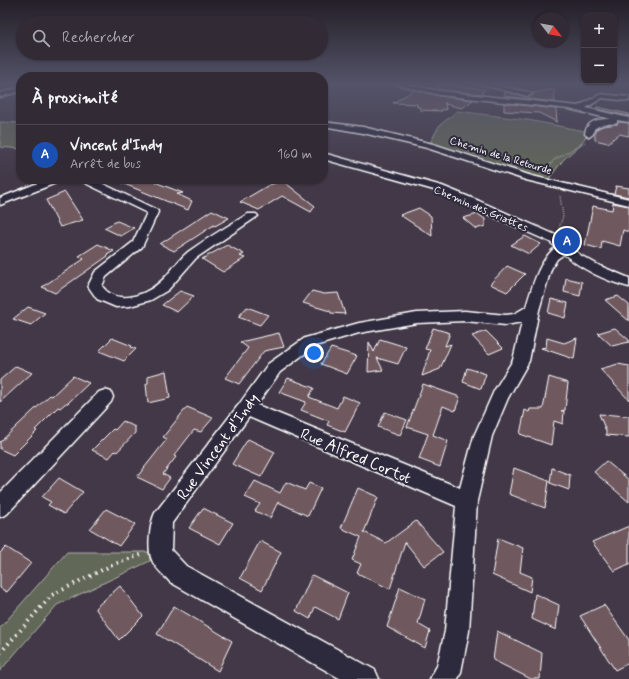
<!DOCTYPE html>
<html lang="fr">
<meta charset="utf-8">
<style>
:root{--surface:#322a35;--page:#3d3641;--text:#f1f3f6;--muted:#a8a7ad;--line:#4d4650;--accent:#db2777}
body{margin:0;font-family:Mynerve,sans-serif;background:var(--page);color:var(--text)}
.controls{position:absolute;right:12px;top:12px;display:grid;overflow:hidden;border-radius:8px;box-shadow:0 1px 3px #0004}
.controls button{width:36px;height:36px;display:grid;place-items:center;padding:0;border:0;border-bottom:1px solid var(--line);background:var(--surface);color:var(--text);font:20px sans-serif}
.compass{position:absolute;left:533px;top:12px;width:36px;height:36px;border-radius:50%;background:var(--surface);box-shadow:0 1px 3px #0004;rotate:121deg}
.you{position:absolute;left:314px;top:353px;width:14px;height:14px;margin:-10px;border:3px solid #fff;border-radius:50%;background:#1a73e8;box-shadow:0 0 0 6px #1a73e833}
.badge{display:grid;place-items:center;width:26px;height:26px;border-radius:50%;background:var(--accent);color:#fff;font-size:13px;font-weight:700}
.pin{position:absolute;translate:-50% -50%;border:2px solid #fff;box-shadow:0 1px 4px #0006}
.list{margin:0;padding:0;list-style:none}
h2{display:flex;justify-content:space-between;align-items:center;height:52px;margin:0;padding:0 16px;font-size:17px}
h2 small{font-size:13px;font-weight:400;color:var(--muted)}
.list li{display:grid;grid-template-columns:26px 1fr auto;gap:12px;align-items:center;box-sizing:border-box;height:60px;padding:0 16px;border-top:1px solid var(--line)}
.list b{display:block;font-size:15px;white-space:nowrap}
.list p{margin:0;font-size:13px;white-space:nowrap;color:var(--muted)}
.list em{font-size:13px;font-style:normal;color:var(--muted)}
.icon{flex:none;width:22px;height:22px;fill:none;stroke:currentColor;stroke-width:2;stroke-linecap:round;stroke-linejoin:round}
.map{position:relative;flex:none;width:629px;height:679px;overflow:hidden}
.search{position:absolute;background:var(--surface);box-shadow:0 1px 3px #0004;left:16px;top:16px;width:312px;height:44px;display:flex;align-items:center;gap:10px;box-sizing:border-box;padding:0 14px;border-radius:22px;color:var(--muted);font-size:15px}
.panel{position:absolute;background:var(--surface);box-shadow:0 1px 3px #0004;left:16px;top:72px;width:312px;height:112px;border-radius:16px}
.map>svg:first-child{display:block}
.green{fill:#626759;stroke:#b0b3ac}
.building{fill:#6f585f;stroke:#fff}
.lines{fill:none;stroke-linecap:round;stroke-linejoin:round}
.minor-casing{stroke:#fff;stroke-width:3}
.path-far1{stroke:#fff;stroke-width:1.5;stroke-dasharray:0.5 1.5;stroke-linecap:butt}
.path{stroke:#fff;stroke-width:4;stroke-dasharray:1.5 4.5;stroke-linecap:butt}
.minor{fill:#2f2a3d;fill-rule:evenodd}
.labels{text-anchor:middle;stroke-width:4;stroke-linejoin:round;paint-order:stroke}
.far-street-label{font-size:11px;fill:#fff;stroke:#2f2a3d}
.near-street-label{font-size:16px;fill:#fff;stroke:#2f2a3d}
</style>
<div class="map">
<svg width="629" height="679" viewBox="0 0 629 679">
<rect width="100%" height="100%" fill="#423847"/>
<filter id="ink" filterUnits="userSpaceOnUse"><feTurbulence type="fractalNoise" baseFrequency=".025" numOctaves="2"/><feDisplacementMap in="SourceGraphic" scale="8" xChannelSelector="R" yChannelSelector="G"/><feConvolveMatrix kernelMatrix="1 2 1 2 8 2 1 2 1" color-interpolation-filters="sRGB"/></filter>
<g filter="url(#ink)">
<path class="green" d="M457,111L528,120L589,132L580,145L564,159L548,180L430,143L439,126Z
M0,122L21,123V149L0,147Z
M67,552H150V561L57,605L0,671V628Z"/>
<path class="building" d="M437,84L476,88L485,90L481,94L440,90Z
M554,89L555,102L504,96L505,92L529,97L533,95V93Z
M414,90L440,96L473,100L462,108L445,104V102L446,110L442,109V111L420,110V107H417V104L393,103Z
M504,103L556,109L557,122L539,113L504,111Z
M597,107L629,114V116L596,109Z
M618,122L629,123V136L619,134L608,143L595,140V130L603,126L617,124Z
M112,179H147L183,193L177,194L192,201L188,210Z
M283,181L315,206L311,212L282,196L259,210L240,202L269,185Z
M616,186L629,188V197L614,194Z
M65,192L83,220L60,227L46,200Z
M613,203L629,206V230L628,232L623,230L620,246L602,241L601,249L585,245L593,206L612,210Z
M419,208L431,216L432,236L400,215Z
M212,210L229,218L215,226L214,225L174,251L160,244Z
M478,214L485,219V226L476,229L463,218Z
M117,221L134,228L121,236L104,228Z
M525,236L541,244L529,254L511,245Z
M98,244L114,251L107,255L108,256L55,293L42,287L84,259L79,256Z
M227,245L244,254L240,256L245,258L223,272L202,259Z
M507,266L525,274L507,292L490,284Z
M566,278L582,282L580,296L564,292Z
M180,291L194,296L177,312L162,305Z
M312,291L324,294L338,293L345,314L331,313L330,311L303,303Z
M618,296L629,305V321L605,300Z
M551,299L568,303L565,318L548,313Z
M28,307L45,313L31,325L13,319Z
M247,307L268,315L260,325L238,317Z
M433,328L450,333L445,346L451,344L440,369L422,376L430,350L425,349Z
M615,328L629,340V342L612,346L598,333Z
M486,331L503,348L489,354L472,336Z
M279,333L284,347L264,351L239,384L225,378L248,348L240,342Z
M112,338L132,346L131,347L136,349L124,361L99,351Z
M547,338L564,343L577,338L574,359L541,348L546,347Z
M380,339L406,347L398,364L377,358L383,370L368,372L369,342L374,352Z
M331,348L357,356L347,374L321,364Z
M618,364L629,366V400L600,369Z
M16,366L32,373L0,402V380Z
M467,368L486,374L481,389L463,382Z
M166,371L170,398L148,403L146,384L148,383V376Z
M73,376L89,383L68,403H66L60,408L58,407L35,430L37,431L13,455L0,449V442L50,395L52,396Z
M549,377L568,383L565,410L561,411H564L563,424L554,421L551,445L520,434L525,410L529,412L530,409H543Z
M288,378L314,388L309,397L337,408L343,396L360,403L345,432L327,425L329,421L301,410L306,402L279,392Z
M423,384L460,397L455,411L443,406L433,435L448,441L440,467L419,459L428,434L407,427Z
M187,407L213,418L201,432L194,430L174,456L176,457L163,474L170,478L162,489L137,477L167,439L163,437Z
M385,412L407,420L400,435L378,427Z
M599,414L629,416V437L606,435V431Z
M123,421L135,427V433L117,452L115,451L109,458L92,450L113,429L115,430Z
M248,439L275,452L261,477L232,464Z
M606,461L629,480V502L594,472Z
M514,468L549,481L545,508L509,494Z
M552,468L570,475L569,490L550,483Z
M59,478L83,492L64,514L48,505L51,502L42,497Z
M255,481L280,493L286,482L305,490L309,483L321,488L308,516L278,502L270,518L255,511L260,504L245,497Z
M358,488L378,497L364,532L386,543L416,521L443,552L424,566L405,542L390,589L357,573L361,564L352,560L361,537L341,528Z
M203,508L233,523L220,544L189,528Z
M106,509L135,524L119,546L90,529Z
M629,526V564L614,571L592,542Z
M498,538L523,548L520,572L532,577L530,592L492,575Z
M260,541L281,552L262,590L240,578Z
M6,547L31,563L7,592L0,588V553Z
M312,575L348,593L338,619L315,607L310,619L296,611Z
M120,586L143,616L119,640L95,608Z
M400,587L425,599L418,624L430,631L425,648L387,627Z
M535,594L559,605L556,630L532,619Z
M604,605L629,640V663L615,670L580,616Z
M174,606L232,641L218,671L157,634Z
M497,631L542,653L540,679H531L493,660Z"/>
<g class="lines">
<defs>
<path id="minor" d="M395,84H405L440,91L578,106L601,94L629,97V101L602,98L586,108L629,118V122L617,120V123C606,125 604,122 594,129L593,134L589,137L585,134C587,120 599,119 611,119L569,109L440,95Z
M479,84H489L528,92L532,94L528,96Z
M21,87V91L0,97V93Z
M323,122L363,127L433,144L532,176L629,199V205L526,180L427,148L363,133L323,126Z
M323,153L442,186L479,201L558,236L580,255L600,266L629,278V287C606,281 581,269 564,254L557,259L551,269L539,310L529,361L508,398L492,436L477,501L469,631L461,672L458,679H430L437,666L445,631L456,506L249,417L172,523L171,550L186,566L375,670L379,679H341L170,582C164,575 155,568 152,560C147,550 150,523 155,513L240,403L268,364L305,338L359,323L417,313L465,311L506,315L514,314L526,307C533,285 538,262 556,247L550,242L434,190L323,159ZM465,321L506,325L522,322L513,360L494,391L474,436L460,488L257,405L280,372L315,346L359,333L417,323Z
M48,179H62L61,181L0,205V198Z
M80,179H93L157,210L158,212L142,247L106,277L102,286C115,305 143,297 159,283C170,274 177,261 188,252C207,238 228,226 248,214H256L258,216L196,258L168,290L151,300L130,306L116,307L97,299L88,286L95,272L133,242L147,213L81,181Z
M105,390L111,392L113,397L111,402L7,514L0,517V493L99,392Z"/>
</defs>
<use href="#minor" class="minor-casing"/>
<path class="path-far1" d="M549,172L547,169L554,160L585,142
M559,228L563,216L560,196"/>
<path class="path" d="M0,653L52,595L112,565L143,554"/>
<use href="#minor" class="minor"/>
</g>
</g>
<linearGradient id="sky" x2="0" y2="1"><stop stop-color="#241f27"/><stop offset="0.47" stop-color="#545369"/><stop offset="1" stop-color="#545369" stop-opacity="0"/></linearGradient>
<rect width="629" height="179" fill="url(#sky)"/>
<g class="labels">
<g class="far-street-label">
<text transform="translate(501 155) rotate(17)" y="4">Chemin de la Retourde</text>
<text transform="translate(481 208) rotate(23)" y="4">Chemin des Griattes</text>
</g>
<g class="near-street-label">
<text transform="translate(217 446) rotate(-54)" y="6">Rue Vincent d'Indy</text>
<text transform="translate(356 455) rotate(23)" y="6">Rue Alfred Cortot</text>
</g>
</g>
</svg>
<div class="controls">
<button>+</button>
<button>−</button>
</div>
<svg class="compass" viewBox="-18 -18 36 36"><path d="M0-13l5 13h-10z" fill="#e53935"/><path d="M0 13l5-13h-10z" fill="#a8a7ad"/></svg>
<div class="you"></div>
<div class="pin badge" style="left:567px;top:241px;background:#1a4fb4">A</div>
<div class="search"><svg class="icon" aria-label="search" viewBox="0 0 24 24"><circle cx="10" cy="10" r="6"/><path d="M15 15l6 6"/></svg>Rechercher</div>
<section class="panel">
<h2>À proximité<small></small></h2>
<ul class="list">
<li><span class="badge" style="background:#1a4fb4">A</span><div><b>Vincent d'Indy</b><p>Arrêt de bus</p></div><em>160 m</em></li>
</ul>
</section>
</div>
